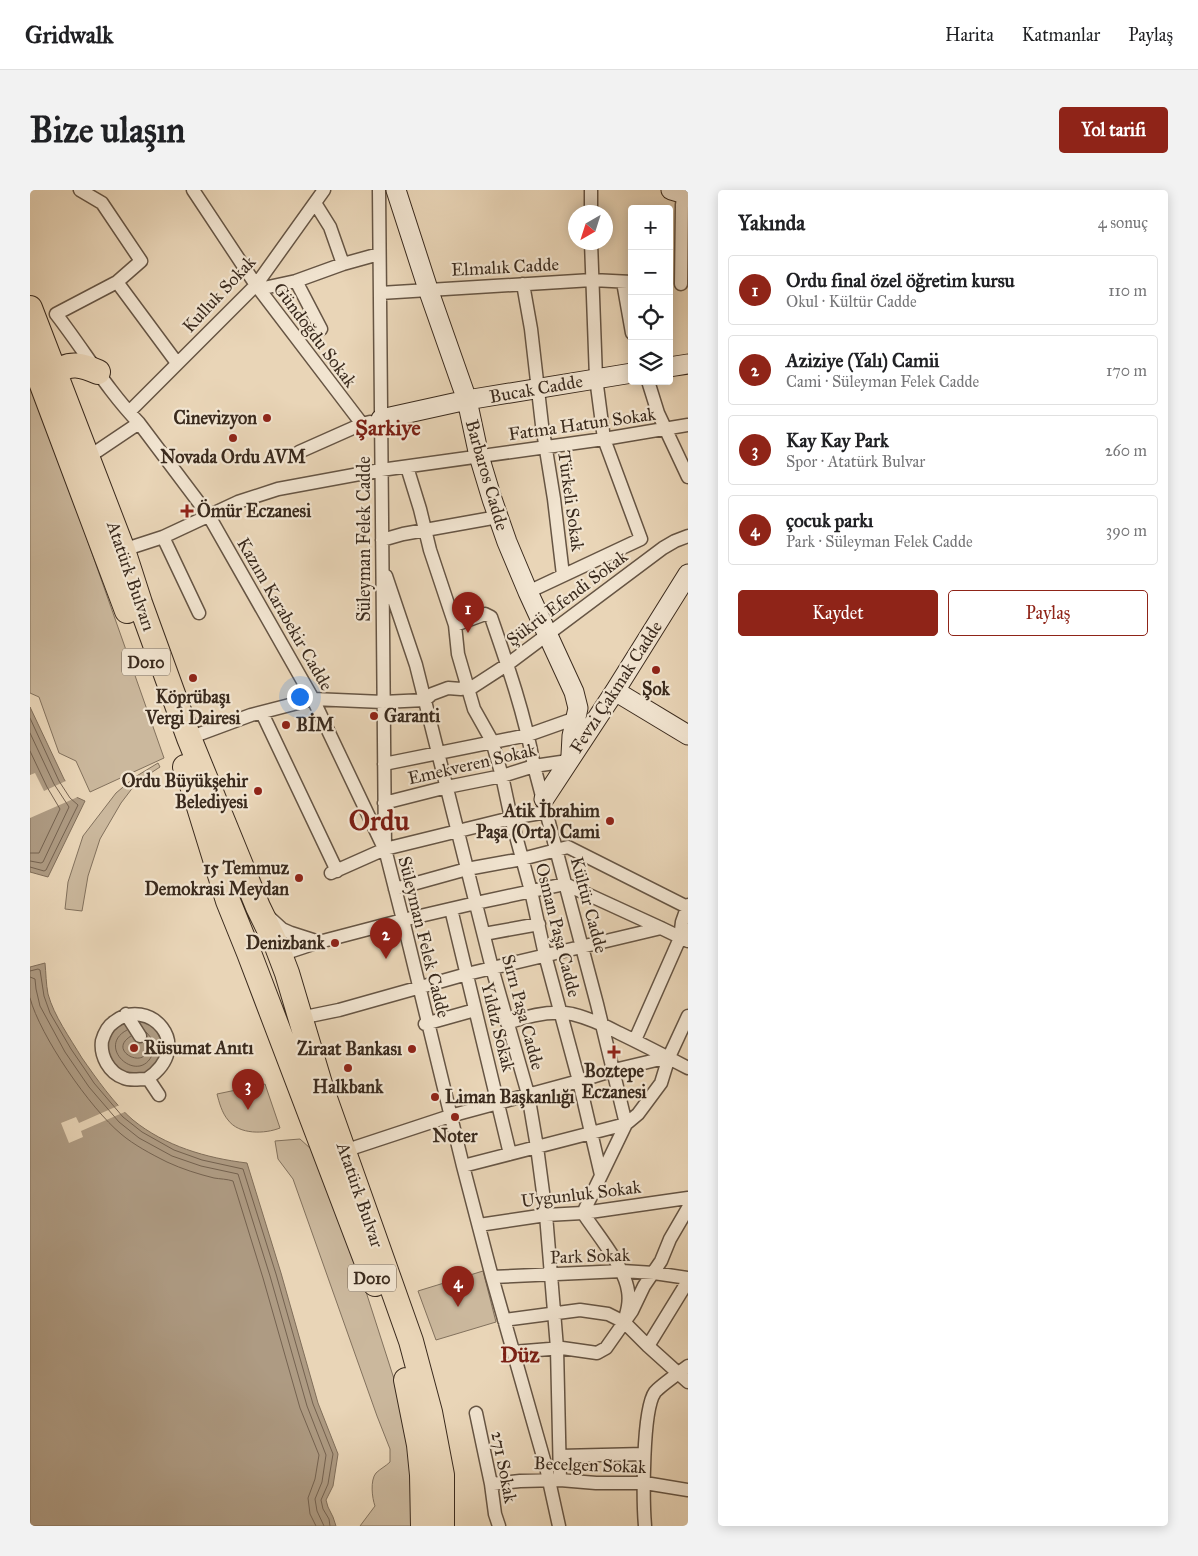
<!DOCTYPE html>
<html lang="tr">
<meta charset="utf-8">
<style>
:root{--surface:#fff;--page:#f2f2f2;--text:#202124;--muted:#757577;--line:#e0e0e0;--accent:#8f2418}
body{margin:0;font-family:"IM FELL Great Primer",serif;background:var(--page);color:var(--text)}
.controls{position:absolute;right:15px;top:15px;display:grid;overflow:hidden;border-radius:5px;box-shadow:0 2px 12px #0003}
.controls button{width:45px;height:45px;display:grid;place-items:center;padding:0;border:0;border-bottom:1px solid var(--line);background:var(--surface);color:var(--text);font:25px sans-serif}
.compass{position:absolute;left:538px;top:15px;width:45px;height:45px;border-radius:50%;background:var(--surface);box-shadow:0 2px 12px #0003;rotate:219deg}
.you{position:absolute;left:269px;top:506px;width:18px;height:18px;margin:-12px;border:4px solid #fff;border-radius:50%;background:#1a73e8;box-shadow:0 0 0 8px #1a73e833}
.badge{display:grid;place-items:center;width:32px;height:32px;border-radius:50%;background:var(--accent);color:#fff;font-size:16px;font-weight:700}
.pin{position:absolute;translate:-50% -41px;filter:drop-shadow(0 1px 2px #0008)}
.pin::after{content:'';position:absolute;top:26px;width:18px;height:15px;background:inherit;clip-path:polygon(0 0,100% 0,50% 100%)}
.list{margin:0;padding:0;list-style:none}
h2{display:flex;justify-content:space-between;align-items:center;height:65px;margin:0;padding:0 20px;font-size:21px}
h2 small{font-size:16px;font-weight:400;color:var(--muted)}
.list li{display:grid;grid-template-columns:32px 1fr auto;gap:15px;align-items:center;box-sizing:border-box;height:70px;margin:0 10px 10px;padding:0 10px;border:1px solid var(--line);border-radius:5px}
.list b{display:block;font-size:19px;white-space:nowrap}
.list p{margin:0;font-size:16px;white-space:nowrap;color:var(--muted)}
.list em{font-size:16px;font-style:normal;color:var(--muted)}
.actions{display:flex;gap:10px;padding:15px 20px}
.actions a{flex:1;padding:11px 0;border:1px solid var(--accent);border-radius:5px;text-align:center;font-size:18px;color:var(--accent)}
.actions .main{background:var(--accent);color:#fff}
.icon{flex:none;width:28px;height:28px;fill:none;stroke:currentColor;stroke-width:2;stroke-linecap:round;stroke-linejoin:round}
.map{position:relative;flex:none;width:658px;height:1336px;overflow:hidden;border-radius:5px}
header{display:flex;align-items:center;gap:30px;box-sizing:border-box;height:70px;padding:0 25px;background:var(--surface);border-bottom:1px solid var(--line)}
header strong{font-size:24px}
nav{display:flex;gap:28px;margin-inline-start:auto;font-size:18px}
.intro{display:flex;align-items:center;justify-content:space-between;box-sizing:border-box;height:120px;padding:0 30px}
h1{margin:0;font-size:35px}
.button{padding:12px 22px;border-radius:5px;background:var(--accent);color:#fff;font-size:18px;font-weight:700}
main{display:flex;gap:30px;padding:0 30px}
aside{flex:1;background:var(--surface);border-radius:5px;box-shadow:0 2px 12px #0003}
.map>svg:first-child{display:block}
.green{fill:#cbb89d;stroke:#82715d}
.water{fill:#ae9b83;stroke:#806e5a}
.pier{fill:#e9d5b7}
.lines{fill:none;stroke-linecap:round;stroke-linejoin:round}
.shore{stroke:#746250;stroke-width:1}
.street-casing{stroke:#654;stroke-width:15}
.secondary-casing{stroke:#3a2a1d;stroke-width:21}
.highway-casing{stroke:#3a2a1d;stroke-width:26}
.street{stroke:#f1e4d0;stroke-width:12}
.secondary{stroke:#f1e4d0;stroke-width:19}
.highway{stroke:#e9d5b7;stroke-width:24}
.poi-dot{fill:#8f2418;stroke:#f1e4d0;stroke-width:2}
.labels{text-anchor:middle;stroke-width:4.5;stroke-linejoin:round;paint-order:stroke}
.shield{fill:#f1e4d0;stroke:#716253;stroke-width:1}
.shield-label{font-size:16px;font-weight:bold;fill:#3a2a1d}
.street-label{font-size:18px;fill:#3a2a1d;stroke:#f1e4d0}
.poi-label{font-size:18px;font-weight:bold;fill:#3a2a1d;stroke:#f1e4d0;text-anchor:end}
.district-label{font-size:22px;font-weight:bold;fill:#7a1f14;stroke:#f1e4d0}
.town-label{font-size:28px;font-weight:bold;fill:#7a1f14;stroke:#f1e4d0}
</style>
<header>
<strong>Gridwalk</strong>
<nav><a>Harita</a><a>Katmanlar</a><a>Paylaş</a></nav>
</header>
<div class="intro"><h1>Bize ulaşın</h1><a class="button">Yol tarifi</a></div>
<main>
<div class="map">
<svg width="658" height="1336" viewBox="0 0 658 1336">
<rect width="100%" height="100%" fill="#e9d5b7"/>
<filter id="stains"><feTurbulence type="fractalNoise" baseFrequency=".004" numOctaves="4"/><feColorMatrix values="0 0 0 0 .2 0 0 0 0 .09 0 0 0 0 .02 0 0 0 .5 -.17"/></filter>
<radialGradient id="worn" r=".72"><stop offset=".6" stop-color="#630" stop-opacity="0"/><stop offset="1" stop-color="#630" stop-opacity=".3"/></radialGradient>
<path class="green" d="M0,187L134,568L60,602L46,571L29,563L9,507L0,503Z
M128,573L130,577L107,592L91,613L70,649L58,686L52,721L35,719L38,692L53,646L86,603L105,587Z
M235,894L250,938C235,944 209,945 198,930C192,923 189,912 187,904Z
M270,949L281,959L329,1080L374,1220L385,1336H330L345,1316C342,1308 340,1290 346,1283C350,1279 356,1276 360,1272V1259L347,1226L263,989L248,969L245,951Z
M453,1081L466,1132L406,1150L388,1101Z"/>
<path class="water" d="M0,517L34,589L44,606L55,611L18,687L0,682Z
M15,773C16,783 16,794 18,804C24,826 40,848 52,868C66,888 85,915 103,930C135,956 176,968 217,973L251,1083L288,1213L308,1264L303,1296L296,1310L298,1317L303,1327L306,1336H0V777Z
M97,828L124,834L135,860L120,884L100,887L77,868L76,848Z"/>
<path class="pier" d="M5,583L14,601L38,590L46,604L50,606L0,628V585Z
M92,914L97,921L51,941L53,947L39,953L31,933L46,927L49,933Z"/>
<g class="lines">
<path class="shore" d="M0,528L29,591L40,608L48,615L16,680L14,681L0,677
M0,543L24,594L39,617L13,672L11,673L0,671
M0,561L17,597L30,619L9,663H0
M0,781L8,779L10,780L14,806L20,823L41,859L54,878L64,893L93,927L112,942L144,960L172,970L213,979L246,1084L283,1214L303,1264L298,1294L291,1310L293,1319L299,1329L300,1336
M0,787L5,789L6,799L10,816L35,862L59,897L89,932L109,948L142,966L171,976L208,984L240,1086L277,1216L296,1265L292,1292L285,1309L287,1321L294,1336
M0,808C10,846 60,918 91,944C104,955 121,964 137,972C152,979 168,984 184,988C190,989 197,989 203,991L233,1088L270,1218L289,1265L285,1289L278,1308L280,1324L286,1336
M97,840C64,857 110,897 123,863C126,855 122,848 116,842
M101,846C73,863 126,883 115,852"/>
<defs>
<path id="street" d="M50,0L72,13L111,71L87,92L147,173
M163,0L226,95L332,234
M349,0L355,659L373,730L433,976L462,1087L516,1277L529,1336
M561,0V22
M285,13L300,37L313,74
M266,91L291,139
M87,92L26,124C54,160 77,200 109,233L179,326L283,509L352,654
M593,92L602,143
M493,94L501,139L512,235L524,309L533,385
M651,94L652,15L654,0
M229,99L266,91L313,74L349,64
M350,103L562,90L602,92
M618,191L628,223L658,287
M99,222L226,95L294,0
M269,262L332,234L340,232
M57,268L109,233
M377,277L390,319L400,360L425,435L428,464L444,519L462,551L472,586L481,628L501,701L515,765L549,891L571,985
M133,347L169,423
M352,350L373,344L468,327
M93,360L133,347L208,312L248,299L351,280L574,249L658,235
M356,386L386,475L462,778L498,904L507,957L516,1025L521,1085L527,1158L530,1290
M498,402L611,349L574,249L566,188L561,52
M425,435L455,424L461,427C478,476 495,525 504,576L567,814L596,934L433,976
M232,523L307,681
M159,548L221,525L283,509L353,512L395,510L402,504L418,498L431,499L434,497L438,500L478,474L633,358L645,351L658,346
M354,574L498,545L546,528
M354,613L417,597L472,586L504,576L538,571
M301,683L355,659L481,628L517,622
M365,699L437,679L492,669L538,657L657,717
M421,719L480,964
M240,728L252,739L261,743L289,752
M454,744L509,734
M650,748L652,732L658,715
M250,765L289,752L373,730L446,713L535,694L631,738L658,751
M96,824L110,846
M270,828L309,820L437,784L631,738
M477,833C497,826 521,820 542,824C558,828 574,835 589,843C612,854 635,866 658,878
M395,834L445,820
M605,850L650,748L658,740
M117,889C167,855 118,805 84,832C78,836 74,844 72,851C70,866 79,883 94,888C100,891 109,889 117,889L119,890L129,905
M314,961L420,926L549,891L584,880L639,867
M449,1035L516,1025L553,1023L658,1008
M462,1087L592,1081L624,1083L658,1088
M474,1130L550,1120L578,1124L594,1132L618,1156L658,1192
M594,1132C597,1122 600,1112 598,1101C595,1077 566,1043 553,1023L596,934L608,924L631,893L639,867L658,826
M618,1156L658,1091
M483,1162L532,1158L567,1163L576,1158L602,1121L614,1096L631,1071L640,1049L658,1018
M446,1223L461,1294L465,1324L469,1336
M530,1266L614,1264
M461,1294L490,1291L530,1290L566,1293H615L658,1300
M615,1336C613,1312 612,1220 625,1202C630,1196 650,1182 658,1176"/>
<path id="secondary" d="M366,0L398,99L437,210L449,266L462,309L477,352L498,402L544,502L548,518L542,546L541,565
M641,0L658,5
M639,177L658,174
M351,229L437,210L602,183
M585,501L658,545
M514,609L585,501L658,384"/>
<path id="highway" d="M0,118L93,360L110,413L159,548L228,717L246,754L257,783L291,897L381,1151L400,1222L412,1285V1336
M0,163L97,421
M26,184C38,170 54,176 68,182
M155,577L164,601L198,711L219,763L345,1094
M376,1190L389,1255L392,1285L393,1336"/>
</defs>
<use href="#street" class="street-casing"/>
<use href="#secondary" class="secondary-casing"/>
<use href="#highway" class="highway-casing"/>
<use href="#street" class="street"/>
<use href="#secondary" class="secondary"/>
<use href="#highway" class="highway"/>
</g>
<g class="poi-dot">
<circle cx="237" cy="228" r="5"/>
<circle cx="203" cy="248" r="5"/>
<path d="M154.5 313.5h5v5h5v5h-5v5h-5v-5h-5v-5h5z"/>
<circle cx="626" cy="480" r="5"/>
<circle cx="163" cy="488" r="5"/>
<circle cx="344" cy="526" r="5"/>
<circle cx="256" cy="535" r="5"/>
<circle cx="228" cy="601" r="5"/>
<circle cx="580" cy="631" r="5"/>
<circle cx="269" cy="688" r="5"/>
<circle cx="305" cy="753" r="5"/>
<circle cx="104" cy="858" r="5"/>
<circle cx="382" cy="859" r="5"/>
<path d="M581.5 854.5h5v5h5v5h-5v5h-5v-5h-5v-5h5z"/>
<circle cx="318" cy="878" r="5"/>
<circle cx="405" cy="907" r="5"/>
<circle cx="425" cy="927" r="5"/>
</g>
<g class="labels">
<g class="shield">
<rect x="92" y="458.5" width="48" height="27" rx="4"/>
<rect x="318" y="1074.5" width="48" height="27" rx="4"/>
</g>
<g class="shield-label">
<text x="116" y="478">D010</text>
<text x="342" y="1094">D010</text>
</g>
<g class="street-label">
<text transform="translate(475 77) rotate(-3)" y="6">Elmalık Cadde</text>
<text transform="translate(189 104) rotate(-47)" y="6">Kulluk Sokak</text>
<text transform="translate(285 145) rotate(53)" y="6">Gündoğdu Sokak</text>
<text transform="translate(506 199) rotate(-10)" y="6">Bucak Cadde</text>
<text transform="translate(552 234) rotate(-8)" y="6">Fatma Hatun Sokak</text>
<text transform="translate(457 285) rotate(74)" y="6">Barbaros Cadde</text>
<text transform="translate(541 311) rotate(82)" y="6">Türkeli Sokak</text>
<text transform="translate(334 349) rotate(-90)" y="6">Süleyman Felek Cadde</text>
<text transform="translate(101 386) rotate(71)" y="6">Atatürk Bulvarı</text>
<text transform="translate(537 408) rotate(-37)" y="6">Şükrü Efendi Sokak</text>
<text transform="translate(255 424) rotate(60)" y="6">Kazım Karabekir Cadde</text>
<text transform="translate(586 497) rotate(-57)" y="6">Fevzi Çakmak Cadde</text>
<text transform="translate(442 574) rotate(-13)" y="6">Emekveren Sokak</text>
<text transform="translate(559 715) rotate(75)" y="6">Kültür Cadde</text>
<text transform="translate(528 740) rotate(76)" y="6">Osman Paşa Cadde</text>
<text transform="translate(394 747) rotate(76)" y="6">Süleyman Felek Cadde</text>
<text transform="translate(493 822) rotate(75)" y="6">Sırrı Paşa Cadde</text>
<text transform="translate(468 837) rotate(76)" y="6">Yıldız Sokak</text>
<text transform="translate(551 1004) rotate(-7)" y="6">Uygunluk Sokak</text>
<text transform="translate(330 1005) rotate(71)" y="6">Atatürk Bulvar</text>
<text transform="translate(560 1066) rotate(-2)" y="6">Park Sokak</text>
<text transform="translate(560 1275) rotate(2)" y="6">Becelgen Sokak</text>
<text transform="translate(474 1277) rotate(79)" y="6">271 Sokak</text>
</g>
<g class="poi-label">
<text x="227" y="234">Cinevizyon</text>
<text x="203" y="273" text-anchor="middle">Novada Ordu AVM</text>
<text x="167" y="327" text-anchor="start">Ömür Eczanesi</text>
<text x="626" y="505" text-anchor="middle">Şok</text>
<text x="163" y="513" text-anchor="middle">Köprübaşı<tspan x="163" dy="21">Vergi Dairesi</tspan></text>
<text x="354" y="532" text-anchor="start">Garanti</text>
<text x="266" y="541" text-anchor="start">BİM</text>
<text x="218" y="597">Ordu Büyükşehir<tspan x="218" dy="21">Belediyesi</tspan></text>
<text x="570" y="627">Atik İbrahim<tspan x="570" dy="21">Paşa (Orta) Cami</tspan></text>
<text x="259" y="684">15 Temmuz<tspan x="259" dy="21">Demokrasi Meydan</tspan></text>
<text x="295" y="759">Denizbank</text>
<text x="114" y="864" text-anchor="start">Rüsumat Anıtı</text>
<text x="372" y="865">Ziraat Bankası</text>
<text x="584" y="887" text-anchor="middle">Boztepe<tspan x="584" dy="21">Eczanesi</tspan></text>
<text x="318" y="903" text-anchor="middle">Halkbank</text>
<text x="415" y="913" text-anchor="start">Liman Başkanlığı</text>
<text x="425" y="952" text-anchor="middle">Noter</text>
</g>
<g class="district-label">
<text x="358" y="245">Şarkiye</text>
<text x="490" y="1172">Düz</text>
</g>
<g class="town-label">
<text x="349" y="640">Ordu</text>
</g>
</g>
<rect width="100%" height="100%" filter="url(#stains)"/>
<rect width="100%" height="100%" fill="url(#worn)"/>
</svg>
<div class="controls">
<button>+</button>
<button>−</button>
<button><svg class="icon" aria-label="locate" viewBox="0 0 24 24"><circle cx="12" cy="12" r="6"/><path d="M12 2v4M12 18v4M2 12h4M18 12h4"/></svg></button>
<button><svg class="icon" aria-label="layers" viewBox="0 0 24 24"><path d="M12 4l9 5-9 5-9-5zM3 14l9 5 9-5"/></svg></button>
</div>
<svg class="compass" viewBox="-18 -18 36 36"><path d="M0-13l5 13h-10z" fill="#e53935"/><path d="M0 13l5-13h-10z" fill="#757577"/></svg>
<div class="you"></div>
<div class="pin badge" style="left:438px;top:443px">1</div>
<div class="pin badge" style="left:356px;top:769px">2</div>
<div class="pin badge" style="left:218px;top:920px">3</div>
<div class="pin badge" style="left:428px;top:1117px">4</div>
</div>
<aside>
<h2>Yakında<small>4 sonuç</small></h2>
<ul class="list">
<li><span class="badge">1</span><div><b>Ordu final özel öğretim kursu</b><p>Okul · Kültür Cadde</p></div><em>110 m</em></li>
<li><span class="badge">2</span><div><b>Aziziye (Yalı) Camii</b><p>Cami · Süleyman Felek Cadde</p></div><em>170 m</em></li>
<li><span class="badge">3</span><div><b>Kay Kay Park</b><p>Spor · Atatürk Bulvar</p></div><em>260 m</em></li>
<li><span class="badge">4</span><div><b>çocuk parkı</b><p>Park · Süleyman Felek Cadde</p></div><em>390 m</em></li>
</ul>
<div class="actions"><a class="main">Kaydet</a><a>Paylaş</a></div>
</aside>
</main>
